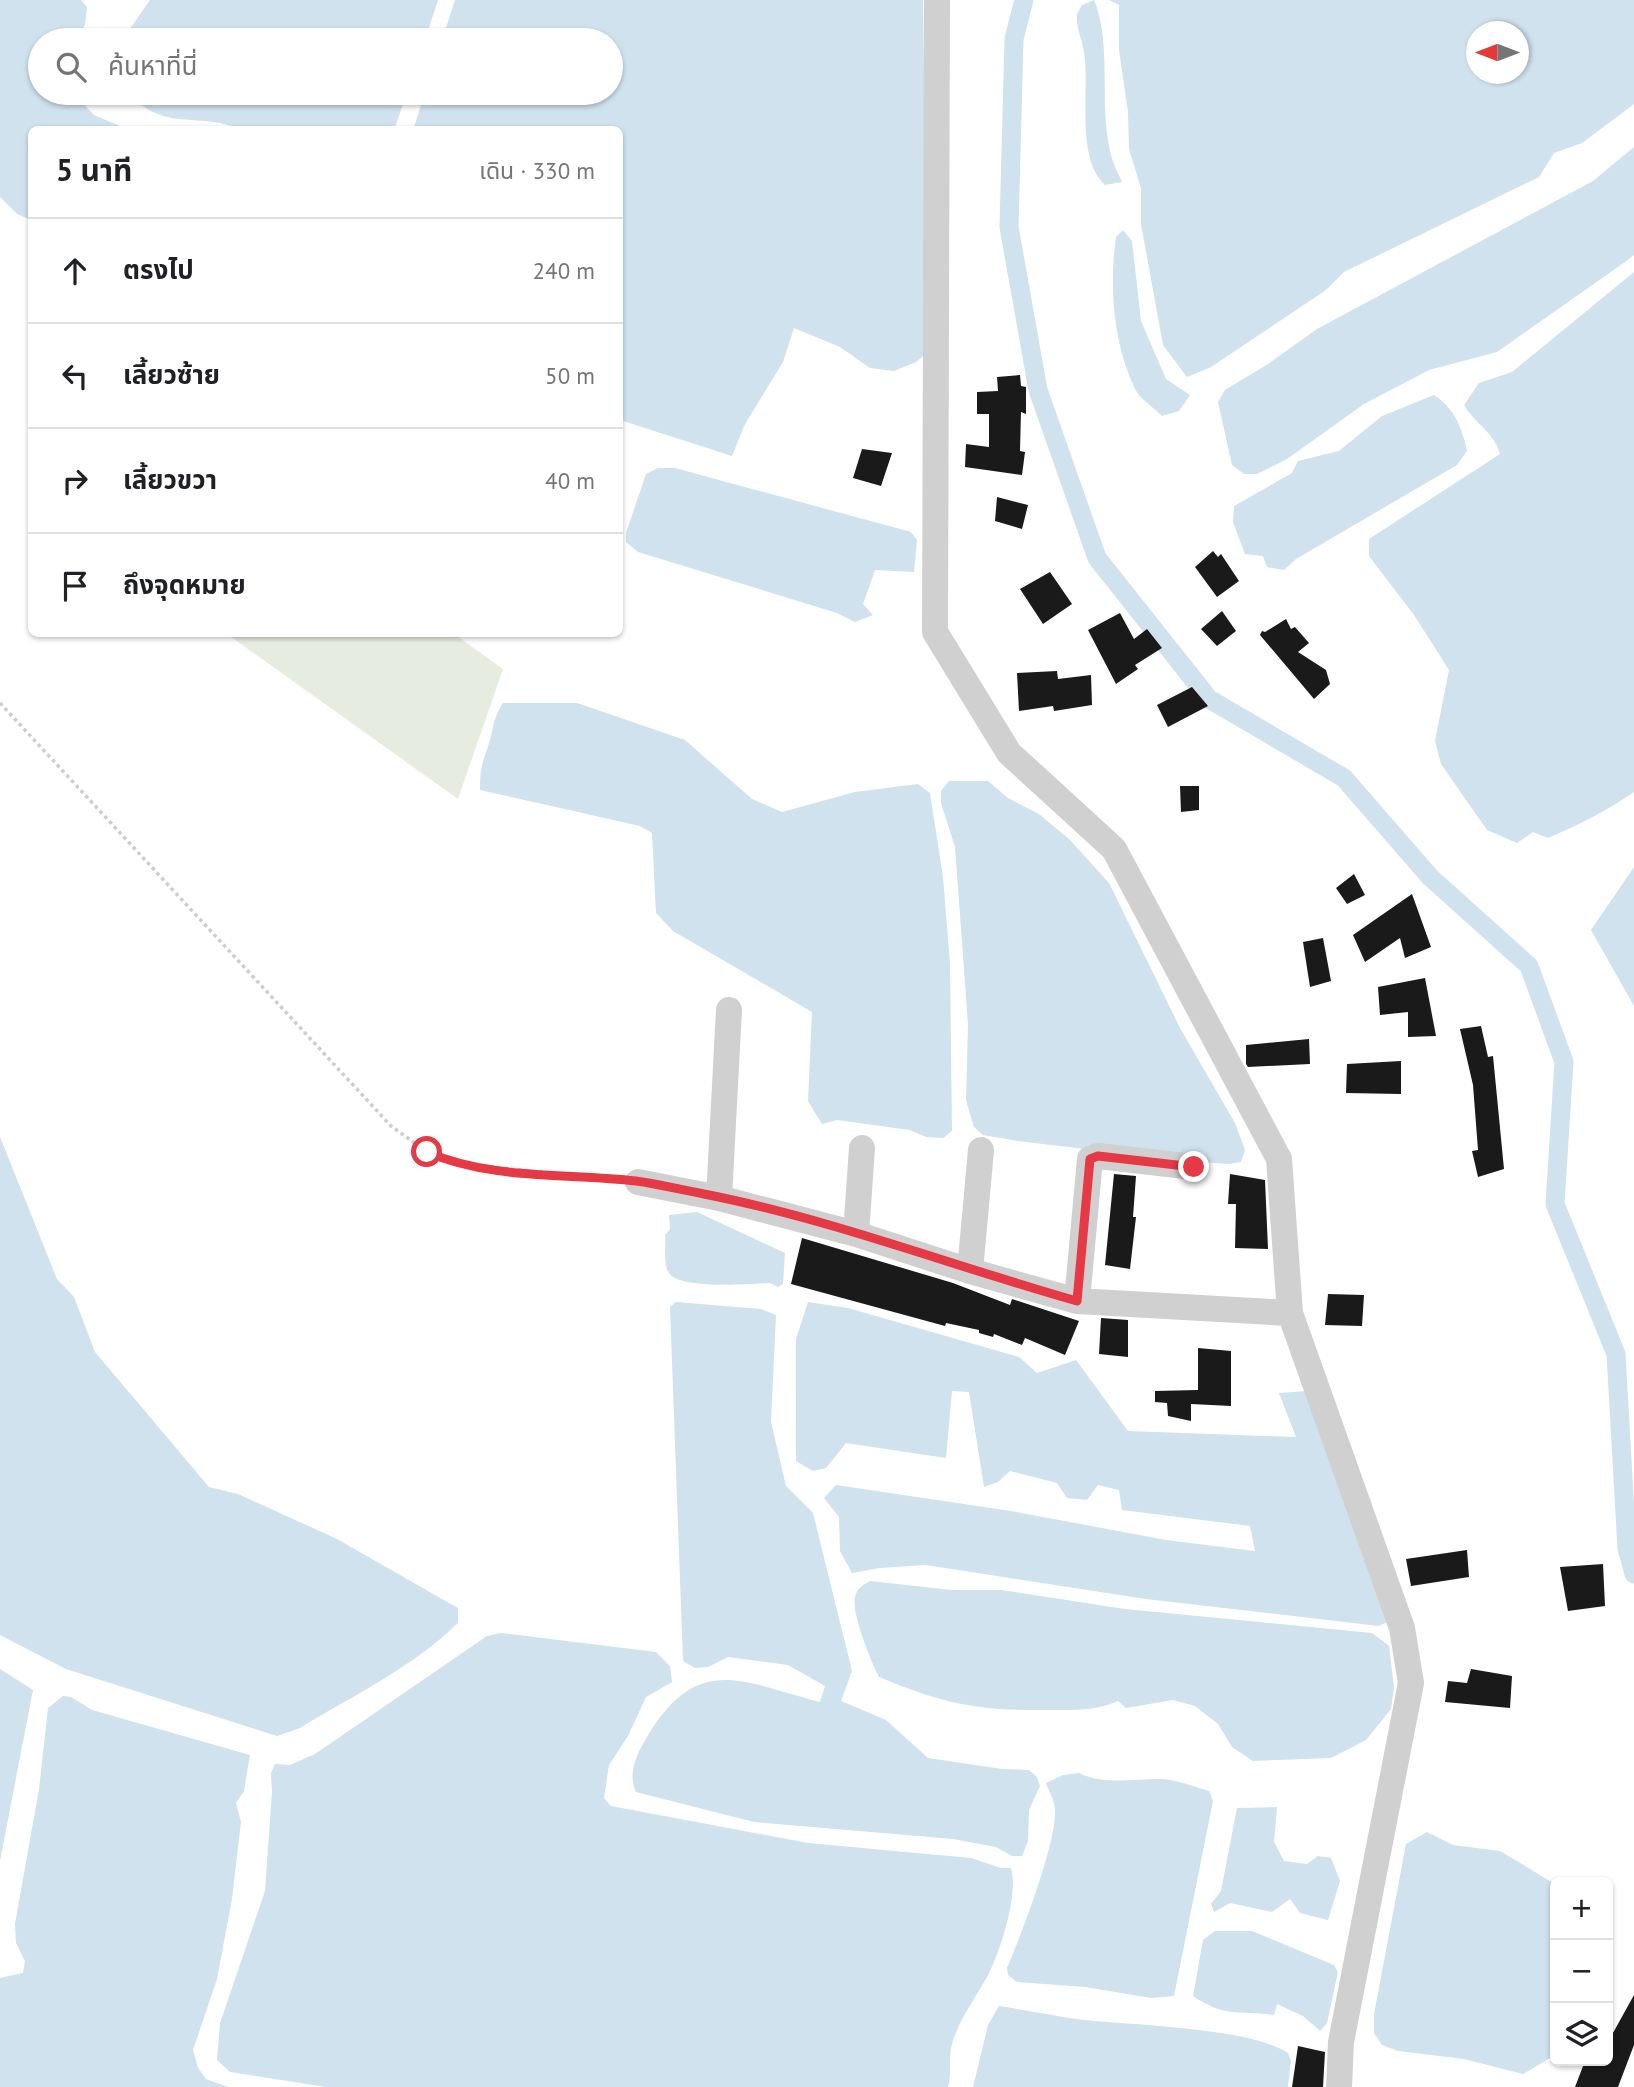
<!DOCTYPE html>
<html lang="th">
<meta charset="utf-8">
<style>
:root{--surface:#fff;--page:#f6f6f6;--text:#202124;--muted:#757577;--line:#e0e0e0}
body{margin:0;font-family:"PT Sans","Noto Sans Thai",sans-serif;background:var(--page);color:var(--text)}
.controls{position:absolute;right:21px;bottom:21px;display:grid;overflow:hidden;border-radius:10px;box-shadow:0 2px 5px #0004}
.controls button{width:63px;height:63px;display:grid;place-items:center;padding:0;border:0;border-bottom:2px solid var(--line);background:var(--surface);color:var(--text);font:35px sans-serif}
.compass{position:absolute;left:1466px;top:21px;width:63px;height:63px;border-radius:50%;background:var(--surface);box-shadow:0 2px 5px #0004;rotate:270deg}
.stop{position:absolute;width:21px;height:21px;margin:-16px;border:5px solid #e63946;border-radius:50%;background:#fff}
.stop.end{background:#e63946;border-color:#fff;box-shadow:0 2px 7px #0008}
.list{margin:0;padding:0;list-style:none}
h2{display:flex;justify-content:space-between;align-items:center;height:91px;margin:0;padding:0 28px;font-size:30px}
h2 small{font-size:23px;font-weight:400;color:var(--muted)}
.list li{display:grid;grid-template-columns:46px 1fr auto;gap:21px;align-items:center;box-sizing:border-box;height:105px;padding:0 28px;border-top:2px solid var(--line)}
.list b{display:block;font-size:26px;white-space:nowrap}
.list em{font-size:23px;font-style:normal;color:var(--muted)}
.icon{flex:none;width:38px;height:38px;fill:none;stroke:currentColor;stroke-width:2;stroke-linecap:round;stroke-linejoin:round}
.map{position:relative;flex:none;width:1634px;height:2087px;overflow:hidden}
.search{position:absolute;background:var(--surface);box-shadow:0 2px 5px #0004;left:28px;top:28px;width:595px;height:77px;display:flex;align-items:center;gap:18px;box-sizing:border-box;padding:0 24px;border-radius:38px;color:var(--muted);font-size:26px}
.panel{position:absolute;background:var(--surface);box-shadow:0 2px 5px #0004;left:28px;top:126px;width:595px;height:511px;border-radius:10px}
.map>svg:first-child{display:block}
.green{fill:#e6ecdf}
.water{fill:#cfe2ee;fill-rule:evenodd}
.lines{fill:none;stroke-linecap:round;stroke-linejoin:round}
.canal{stroke:#cfe2ee;stroke-width:19}
.building{fill:#1a1a1a}
.path{stroke:#cdcdcd;stroke-width:3.5;stroke-dasharray:3.5 3.5;stroke-linecap:butt}
.minor{stroke:#d0d0d0;stroke-width:26}
.route{stroke:#e63946;stroke-width:9}
</style>
<div class="map">
<svg width="1634" height="2087" viewBox="0 0 1634 2087">
<rect width="100%" height="100%" fill="#fff"/>
<path class="green" d="M227,634H454L503,669L458,799Z"/>
<path class="water" d="M0,0H81L87,7L85,25L74,40H40V93H73L94,115L127,129L32,130L31,220L17,214L0,197Z
M150,0H438L425,40H122Z
M455,0H923L928,352L916,362L894,371L870,368L840,347L794,328L783,362L745,424L732,456L620,420V130H413L425,93H611V40H442Z
M1094,0C1116,53 1092,129 1121,179L1122,182L1105,185C1075,158 1090,88 1084,52C1082,39 1076,28 1077,14L1082,5Z
M1109,0H1634V104L1582,143L1554,153L1539,177L1344,272L1326,290L1211,367L1187,377L1163,345L1141,224V188L1129,149L1128,112L1119,50V5ZM1476,32H1518V74H1476Z
M129,93H407L394,130L239,129C198,111 164,133 129,93Z
M1634,147V255L1625,262L1497,352L1429,370L1364,404L1287,459L1257,474H1244L1232,465L1218,402L1225,390L1268,364L1317,329L1593,181Z
M1123,230L1132,241L1141,321L1166,379L1190,395L1179,411L1162,416C1154,408 1140,399 1135,389C1113,344 1109,285 1116,237Z
M1634,272V792C1606,811 1579,825 1548,838L1533,832L1517,843L1487,830L1441,764L1435,741L1449,670L1414,615L1369,556V539L1500,454C1495,433 1475,424 1464,405L1479,383L1512,372Z
M1434,395C1454,408 1462,427 1467,451L1457,465L1296,559L1284,570L1267,567L1263,556L1245,554L1233,522L1234,506L1292,473L1298,461L1339,451L1382,416Z
M658,468H675L911,532L917,540L914,572L875,570L863,604L873,615L855,622L837,613L638,552L626,542V533L646,474Z
M503,703H577L685,740L752,799L782,812L855,792L918,784L930,793L943,877L950,964L952,1131L943,1138L926,1137L910,1130L837,1120L822,1124L808,1101L812,1012L673,931L656,913L652,833L640,826L480,790C480,765 483,763 490,740C494,725 494,716 503,703Z
M949,781H988L1008,798L1039,814L1070,840L1109,883L1180,1028L1235,1123L1245,1150L1241,1162L1229,1164L1185,1161L1018,1141L983,1135L974,1127L966,1100L968,1024L955,847L941,803V791Z
M1634,867V1006L1591,930Z
M0,1137L57,1279L74,1297L95,1352L209,1487L238,1494L337,1539L449,1603L458,1608V1623C413,1667 354,1695 300,1728L277,1736L66,1669L0,1635Z
M697,1212L785,1253L783,1284L778,1287L770,1283C750,1284 681,1290 669,1273C663,1265 666,1245 665,1235L670,1229L669,1215Z
M676,1302L761,1309L776,1315L771,1422L786,1486L813,1513L852,1671L841,1701L886,1720L928,1758L1002,1769L1029,1770L1037,1777L1040,1786L1029,1810L1028,1841L1022,1856H1012L996,1847L953,1839L754,1822L636,1792C627,1773 637,1754 647,1737C698,1652 742,1682 820,1702L825,1686L788,1665L728,1657L708,1667L695,1668L683,1661L670,1307Z
M808,1302L848,1308L1019,1357L1037,1373L1076,1360L1128,1431L1296,1437L1279,1393L1306,1391L1387,1622L1379,1626L1146,1599L926,1565L880,1568L852,1573L840,1551L839,1517L824,1498L836,1485L1011,1511L1166,1540L1255,1551L1250,1526L1122,1510L1119,1490L1098,1485L1087,1500L1067,1498L1057,1483L1010,1471L998,1482L984,1487L969,1392L952,1391L946,1458L846,1443L826,1468L813,1471L796,1461V1339Z
M870,1581L951,1590H1001L1125,1609L1372,1633L1389,1646L1394,1687L1391,1709L1366,1740L1331,1758L1253,1761L1232,1747L1218,1724L1195,1706L1173,1700L1126,1708L1118,1701C1095,1711 1074,1710 1049,1710C978,1711 944,1704 879,1677C871,1662 851,1612 855,1597C857,1588 863,1585 870,1581Z
M501,1633L656,1652L670,1666L672,1682L646,1697L628,1736L609,1765L604,1798L611,1806L808,1843L971,1858L1001,1868H1011C1019,1893 1000,1953 987,1977C975,1999 959,2019 952,2044C948,2058 952,2073 948,2087H326L230,2072L217,2060L220,2023L265,1891L272,1792L271,1773L275,1764L290,1765L315,1754L487,1636Z
M0,1669L33,1690L0,1861Z
M63,1696L71,1697L92,1710L250,1755L244,1791L236,1803L241,1822L232,1899L217,1979L193,2050L198,2068L206,2079L228,2087H0V1978L23,1973L25,1961L16,1943L15,1924L39,1789L48,1708Z
M1079,1773C1103,1785 1134,1779 1160,1779C1175,1779 1195,1787 1209,1791L1213,1801L1174,1996L1151,1998L1085,1987L1017,1982L1008,1975L1007,1968C1020,1938 1062,1831 1054,1803C1052,1795 1048,1790 1046,1783L1063,1775Z
M1277,1807L1274,1842L1284,1861L1307,1864L1318,1856L1331,1858L1340,1881L1328,1920L1300,1913L1290,1899L1272,1912L1230,1903L1214,1912L1211,1904L1221,1891L1237,1808Z
M1427,1832L1453,1845L1500,1851L1555,1884V2055L1523,2074L1464,2059L1398,2051L1382,2045L1374,2033V2014L1406,1844Z
M1215,1931H1252L1334,1965L1338,1972L1327,2023L1320,2031L1303,2016L1277,2004L1274,2015C1239,2010 1225,2018 1193,1996L1203,1940Z
M999,2006C1027,2010 1055,2016 1083,2020C1132,2025 1251,2028 1288,2053L1291,2061L1288,2087H973L988,2025Z"/>
<g class="lines">
<path class="canal" d="M1024,0L1014,39L1009,227L1038,390L1097,558L1209,699L1344,778L1430,877L1529,966L1564,1062L1555,1204L1616,1354L1627,1548L1634,1574"/>
</g>
<path class="building" d="M1020,375L1021,386L1026,387V414L1021,412L1020,451L1025,452L1022,475L965,467L966,444L989,447V414H977V392L998,391L997,377Z
M862,449L892,453L881,486L853,478Z
M997,497L1028,505L1022,529L995,521Z
M1213,551L1218,557L1221,554L1239,581L1217,597L1195,567Z
M1050,572L1072,604L1043,624L1020,589Z
M1222,611L1236,631L1217,646L1201,629Z
M1120,613L1134,639L1147,629L1162,648L1135,665L1138,669L1116,684L1088,630Z
M1286,619L1291,629L1295,627L1309,643L1298,652L1326,670L1330,684L1314,699L1260,635L1262,631L1265,632Z
M1057,671L1058,679L1091,675L1092,705L1054,711L1053,706L1019,711L1017,673Z
M1192,687L1208,706L1168,727L1157,705Z
M1180,786H1199V810L1181,812Z
M1354,874L1365,895L1347,904L1336,888Z
M1412,894L1431,947L1405,958L1400,938L1365,962L1353,935Z
M1323,938L1331,981L1310,987L1303,942Z
M1425,978L1436,1036L1408,1037V1012L1380,1015L1378,987Z
M1481,1026L1488,1057L1493,1056L1504,1169L1478,1177L1472,1151L1478,1150L1473,1085L1460,1029Z
M1309,1039L1310,1064L1248,1067L1246,1064V1045Z
M1401,1061V1094L1346,1093L1347,1064Z
M1114,1174L1136,1176L1133,1217H1136L1130,1269L1105,1265Z
M1230,1174L1265,1180L1268,1249L1235,1248L1236,1204H1228Z
M802,1238L953,1283L1010,1305L1012,1299L1079,1321L1065,1355L1025,1338L1022,1345L994,1334L993,1337L979,1333V1330L946,1323L945,1326L791,1284Z
M1328,1294L1364,1295L1362,1326L1325,1325Z
M1101,1318L1128,1320V1357L1099,1354Z
M1198,1348L1231,1351V1406L1191,1404V1421L1168,1416L1167,1403L1155,1402V1391L1198,1390Z
M1467,1550L1469,1577L1411,1586L1406,1559Z
M1603,1564L1605,1606L1568,1611L1560,1567Z
M1471,1669L1512,1676L1510,1708L1445,1702L1448,1681L1467,1683Z
M1634,1995V2045L1618,2087H1575L1585,2061H1608V2042Z
M1298,2046L1325,2052L1323,2087H1292Z"/>
<g class="lines">
<path class="path" d="M0,703L391,1126L427,1152L453,1163L617,1180"/>
<path class="minor" d="M937,0L935,632L1009,753L1114,849L1279,1159L1290,1313L1402,1628L1411,1683L1341,2042L1339,2087
M638,1182L719,1198L856,1234L970,1271L1077,1301L1290,1313
M719,1198L729,1010
M856,1234L862,1148
M970,1271L981,1150
M1077,1301L1090,1159L1098,1156L1194,1167"/>
</g>
<g class="lines">
<path class="route" d="M427,1152C491,1180 567,1173 636,1181C659,1184 681,1190 704,1194C831,1219 953,1266 1077,1301L1090,1159L1098,1156L1194,1167"/>
</g>
</svg>
<div class="controls">
<button>+</button>
<button>−</button>
<button><svg class="icon" aria-label="layers" viewBox="0 0 24 24"><path d="M12 4l9 5-9 5-9-5zM3 14l9 5 9-5"/></svg></button>
</div>
<svg class="compass" viewBox="-18 -18 36 36"><path d="M0-13l5 13h-10z" fill="#e53935"/><path d="M0 13l5-13h-10z" fill="#757577"/></svg>
<div class="stop" style="left:427px;top:1152px"></div>
<div class="stop end" style="left:1194px;top:1167px"></div>
<div class="search"><svg class="icon" aria-label="search" viewBox="0 0 24 24"><circle cx="10" cy="10" r="6"/><path d="M15 15l6 6"/></svg>ค้นหาที่นี่</div>
<section class="panel">
<h2>5 นาที<small>เดิน · 330 m</small></h2>
<ul class="list">
<li><svg class="icon" aria-label="ahead" viewBox="0 0 24 24"><path d="M12 20V5M6 11l6-6 6 6"/></svg><div><b>ตรงไป</b></div><em>240 m</em></li>
<li><svg class="icon" aria-label="left" viewBox="0 0 24 24"><path d="M17 20v-9H6M10 6l-5 5 5 5"/></svg><div><b>เลี้ยวซ้าย</b></div><em>50 m</em></li>
<li><svg class="icon" aria-label="right" viewBox="0 0 24 24"><path d="M7 20v-9h11M14 6l5 5-5 5"/></svg><div><b>เลี้ยวขวา</b></div><em>40 m</em></li>
<li><svg class="icon" aria-label="arrive" viewBox="0 0 24 24"><path d="M6 21V4h12l-3 4 3 4H6"/></svg><div><b>ถึงจุดหมาย</b></div></li>
</ul>
</section>
</div>
